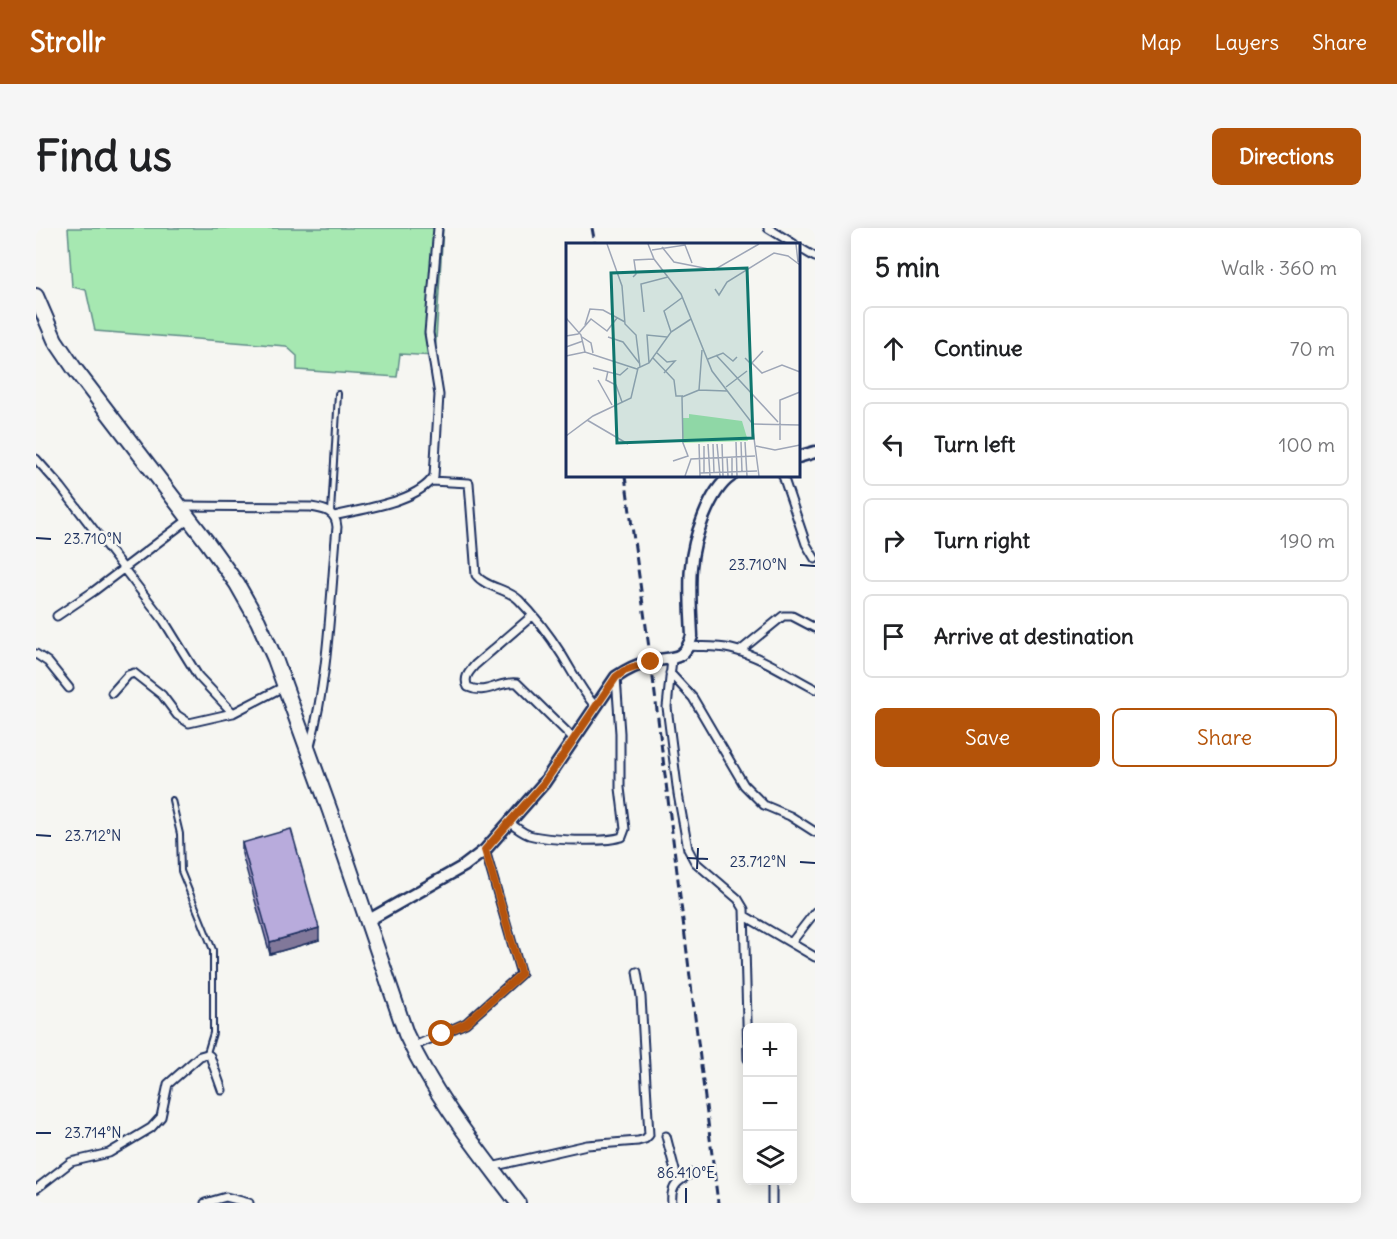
<!DOCTYPE html>
<meta charset="utf-8">
<style>
:root{--surface:#fff;--page:#f6f6f6;--text:#202124;--muted:#757577;--line:#e0e0e0;--accent:#b45309}
body{margin:0;font-family:Delius,sans-serif;background:var(--page);color:var(--text)}
.controls{position:absolute;right:18px;bottom:18px;display:grid;overflow:hidden;border-radius:9px;box-shadow:0 3px 15px #0003}
.controls button{width:54px;height:54px;display:grid;place-items:center;padding:0;border:0;border-bottom:2px solid var(--line);background:var(--surface);color:var(--text);font:30px sans-serif}
.stop{position:absolute;width:18px;height:18px;margin:-14px;border:4px solid #b45309;border-radius:50%;background:#fff}
.stop.end{background:#b45309;border-color:#fff;box-shadow:0 2px 6px #0008}
.list{margin:0;padding:0;list-style:none}
h2{display:flex;justify-content:space-between;align-items:center;height:78px;margin:0;padding:0 24px;font-size:26px}
h2 small{font-size:20px;font-weight:400;color:var(--muted)}
.list li{display:grid;grid-template-columns:39px 1fr auto;gap:18px;align-items:center;box-sizing:border-box;height:84px;margin:0 12px 12px;padding:0 12px;border:2px solid var(--line);border-radius:9px}
.list b{display:block;font-size:22px;white-space:nowrap}
.list em{font-size:20px;font-style:normal;color:var(--muted)}
.actions{display:flex;gap:12px;padding:18px 24px}
.actions a{flex:1;padding:14px 0;border:2px solid var(--accent);border-radius:9px;text-align:center;font-size:21px;color:var(--accent)}
.actions .main{background:var(--accent);color:#fff}
.icon{flex:none;width:33px;height:33px;fill:none;stroke:currentColor;stroke-width:2;stroke-linecap:round;stroke-linejoin:round}
.map{position:relative;flex:none;width:779px;height:975px;overflow:hidden;border-radius:9px}
header{display:flex;align-items:center;gap:36px;box-sizing:border-box;height:84px;padding:0 30px;background:var(--accent);color:#fff}
header strong{font-size:28px}
nav{display:flex;gap:33px;margin-inline-start:auto;font-size:21px}
.intro{display:flex;align-items:center;justify-content:space-between;box-sizing:border-box;height:144px;padding:0 36px}
h1{margin:0;font-size:42px}
.button{padding:15px 27px;border-radius:9px;background:var(--accent);color:#fff;font-size:21px;font-weight:700}
main{display:flex;gap:36px;padding:0 36px}
aside{flex:1;background:var(--surface);border-radius:9px;box-shadow:0 3px 15px #0003}
.map>svg:first-child{display:block}
.green{fill:#a6e8b1;stroke:#608c88;stroke-width:1.5}
.lines{fill:none;stroke-linecap:round;stroke-linejoin:round}
.lane-casing{stroke:#1b2f5e;stroke-width:8}
.street-casing{stroke:#1b2f5e;stroke-width:11}
.secondary-casing{stroke:#1b2f5e;stroke-width:15}
.highway-casing{stroke:#1b2f5e;stroke-width:18}
.lane{stroke:#f6f6f2;stroke-width:4}
.street{stroke:#f6f6f2;stroke-width:7}
.secondary{stroke:#f6f6f2;stroke-width:10}
.highway{stroke:#f6f6f2;stroke-width:14}
.rail{stroke:#1b2f5e;stroke-width:3;stroke-dasharray:9 4.5;stroke-linecap:butt}
.wall{fill:#9e93bd;stroke:#1b2f5e;stroke-width:1.5}
.shaded-wall{fill:#81789a;stroke:#1b2f5e;stroke-width:1.5}
.building{fill:#b8abdc;stroke:#1b2f5e;stroke-width:1.5}
.route{stroke:#b45309;stroke-width:8}
.ticks{fill:none;stroke:#1b2f5e;stroke-width:2}
.inset-road{fill:none;stroke:#9ea6b7;stroke-width:1.5}
.view{fill:#0f766e;fill-opacity:0.15;stroke:#0f766e;stroke-width:3}
.inset-edge{fill:none;stroke:#1b2f5e;stroke-width:3}
.ticks-label{font-size:15px;text-anchor:middle;fill:#1b2f5e;stroke:#f6f6f2;stroke-width:5;stroke-linejoin:round;paint-order:stroke}
</style>
<header>
<strong>Strollr</strong>
<nav><a>Map</a><a>Layers</a><a>Share</a></nav>
</header>
<div class="intro"><h1>Find us</h1><a class="button">Directions</a></div>
<main>
<div class="map">
<svg width="779" height="975" viewBox="0 0 779 975">
<rect width="100%" height="100%" fill="#f6f6f2"/>
<filter id="ink" filterUnits="userSpaceOnUse"><feTurbulence type="fractalNoise" baseFrequency=".0167" numOctaves="2"/><feDisplacementMap in="SourceGraphic" scale="12" xChannelSelector="R" yChannelSelector="G"/><feConvolveMatrix kernelMatrix="1 2 1 2 8 2 1 2 1" color-interpolation-filters="sRGB"/></filter>
<g filter="url(#ink)">
<path class="green" d="M32,0H407L399,128L364,126L361,149L261,142V128L250,118L59,103L50,62L36,59Z"/>
<g class="lines">
<defs>
<path id="lane" d="M295,284L302,166
M136,572L144,606L145,643L177,722V805L171,825"/>
<path id="street" d="M732,0L758,16
M762,19L779,29
M0,231L25,259L128,393L162,448L197,485
M747,248L770,316L779,331
M395,253L433,255L440,347C450,360 471,360 483,372C499,388 514,408 526,427C537,445 545,462 559,478
M145,278L275,279C288,281 300,283 301,299C294,372 293,447 274,518
M298,288C326,281 382,274 398,248L403,167L393,105L402,0
M21,388L58,363L153,291
M496,388L439,437C433,444 427,450 432,459C451,468 464,452 481,455L537,510
M653,418C667,419 681,418 695,421C725,428 752,447 779,461
M704,423L747,388H756L779,400
M0,426L12,434L33,460
M636,431L631,479L642,566L652,621L659,634L702,671L708,681L712,831
M634,445L657,470L708,557L728,577L754,588L779,604
M76,465L92,447L98,445L126,467L141,487L153,495L197,485L249,458
M473,594C479,599 485,604 493,607C512,612 567,615 586,609L589,601L584,560V505L580,449
M709,688L779,729
M755,715L779,684
M376,819L430,795L485,746L449,622
M630,908L642,954
M455,939L551,917L602,913L609,911L613,907L605,769L601,744
M736,952V975
M0,961L35,934L73,925L115,900L125,889L132,856L164,828L171,826L174,828L186,862
M169,975L190,969L213,975
M636,975C634,958 642,953 656,945"/>
<path id="secondary" d="M762,229L779,224
M331,693L428,638L449,622L508,555L580,449C590,442 603,436 615,433C637,429 648,434 656,408C655,385 653,361 655,339C657,312 673,263 695,248"/>
<path id="highway" d="M0,68L19,112L38,140L171,314L201,356L222,393L239,431L294,583L370,806C400,871 439,918 482,975"/>
</defs>
<use href="#lane" class="lane-casing"/>
<use href="#street" class="street-casing"/>
<use href="#secondary" class="secondary-casing"/>
<use href="#highway" class="highway-casing"/>
<use href="#lane" class="lane"/>
<use href="#street" class="street"/>
<use href="#secondary" class="secondary"/>
<use href="#highway" class="highway"/>
<path class="rail" d="M556,0L559,16
M589,248L615,434L682,975"/>
</g>
<path class="wall" d="M206,615L283,712L234,726L206,626Z"/>
<path class="shaded-wall" d="M283,700V712L234,726V714Z"/>
<path class="building" d="M255,601L283,700L234,714L206,615Z"/>
</g>
<g class="lines" filter="url(#ink)">
<path class="route" d="M406,806L430,795L485,746L449,622L508,555L580,449L588,443L615,434"/>
</g>
<path class="ticks" d="M0,310L15,311M764,337L779,338M0,607L15,608M651,630L672,631M764,634L779,635M661,641L662,620M0,905H15M650,975V960"/>
<g transform="translate(530 15)">
<rect width="234" height="234" fill="#f6f6f2"/>
<path d="M123,171L176,178L182,198L116,200L117,175H123Z" fill="#a6e8b1"/>
<path class="inset-road" d="M41,1L56,43L59,81L70,92L74,124M82,1L88,16L115,51L146,128L186,180L193,233M230,1L232,19M96,4L108,19L148,27L193,1M86,7L119,2L126,20M67,34L70,31L68,17L88,16M149,46L153,52L161,39L208,10L222,13L234,22M78,69L75,41L102,34M0,75L15,92L19,109M19,82L24,66L37,67L59,79M105,89L98,68L117,54M0,93L12,91L25,76L41,88L51,75M16,94L25,100L27,110M42,94L57,99L74,121M0,104L17,98M136,107L133,147L161,148M90,109L101,119L109,118L98,130M150,112L212,179M0,113L19,109L71,126M87,115L108,137L110,153H117M179,115L185,121L197,108M142,116L157,110L167,118L171,114M83,120L81,92L101,94M186,120L196,130L216,122L234,129M27,125L54,132L62,125M42,128L40,137L50,142L56,159M32,137L46,162M160,144L181,128M21,177L62,201M187,181L234,182M0,193L27,173L65,155L72,125L83,120L105,89L125,76M214,197V157L234,149M170,199L171,233M175,199L176,229M179,199L181,233M133,201L134,233M142,201L144,233M147,201L148,230M151,201L154,233M156,201L157,233M138,203V230M190,203L209,207L234,202M161,214L162,233M166,214V233M107,218L122,213L117,200L116,154L133,147M134,230L191,228M119,233L125,216L189,213"/>
<path class="view" d="M181,25L187,195L51,200L45,30Z"/>
<rect width="234" height="234" class="inset-edge"/>
</g>
<g class="ticks-label">
<text x="57" y="316">23.710°N</text>
<text x="722" y="342">23.710°N</text>
<text x="57" y="613">23.712°N</text>
<text x="722" y="639">23.712°N</text>
<text x="57" y="910">23.714°N</text>
<text x="650" y="950">86.410°E</text>
</g>
</svg>
<div class="controls">
<button>+</button>
<button>−</button>
<button><svg class="icon" aria-label="layers" viewBox="0 0 24 24"><path d="M12 4l9 5-9 5-9-5zM3 14l9 5 9-5"/></svg></button>
</div>
<div class="stop" style="left:406px;top:806px"></div>
<div class="stop end" style="left:615px;top:434px"></div>
</div>
<aside>
<h2>5 min<small>Walk · 360 m</small></h2>
<ul class="list">
<li><svg class="icon" aria-label="ahead" viewBox="0 0 24 24"><path d="M12 20V5M6 11l6-6 6 6"/></svg><div><b>Continue</b></div><em>70 m</em></li>
<li><svg class="icon" aria-label="left" viewBox="0 0 24 24"><path d="M17 20v-9H6M10 6l-5 5 5 5"/></svg><div><b>Turn left</b></div><em>100 m</em></li>
<li><svg class="icon" aria-label="right" viewBox="0 0 24 24"><path d="M7 20v-9h11M14 6l5 5-5 5"/></svg><div><b>Turn right</b></div><em>190 m</em></li>
<li><svg class="icon" aria-label="arrive" viewBox="0 0 24 24"><path d="M6 21V4h12l-3 4 3 4H6"/></svg><div><b>Arrive at destination</b></div></li>
</ul>
<div class="actions"><a class="main">Save</a><a>Share</a></div>
</aside>
</main>
